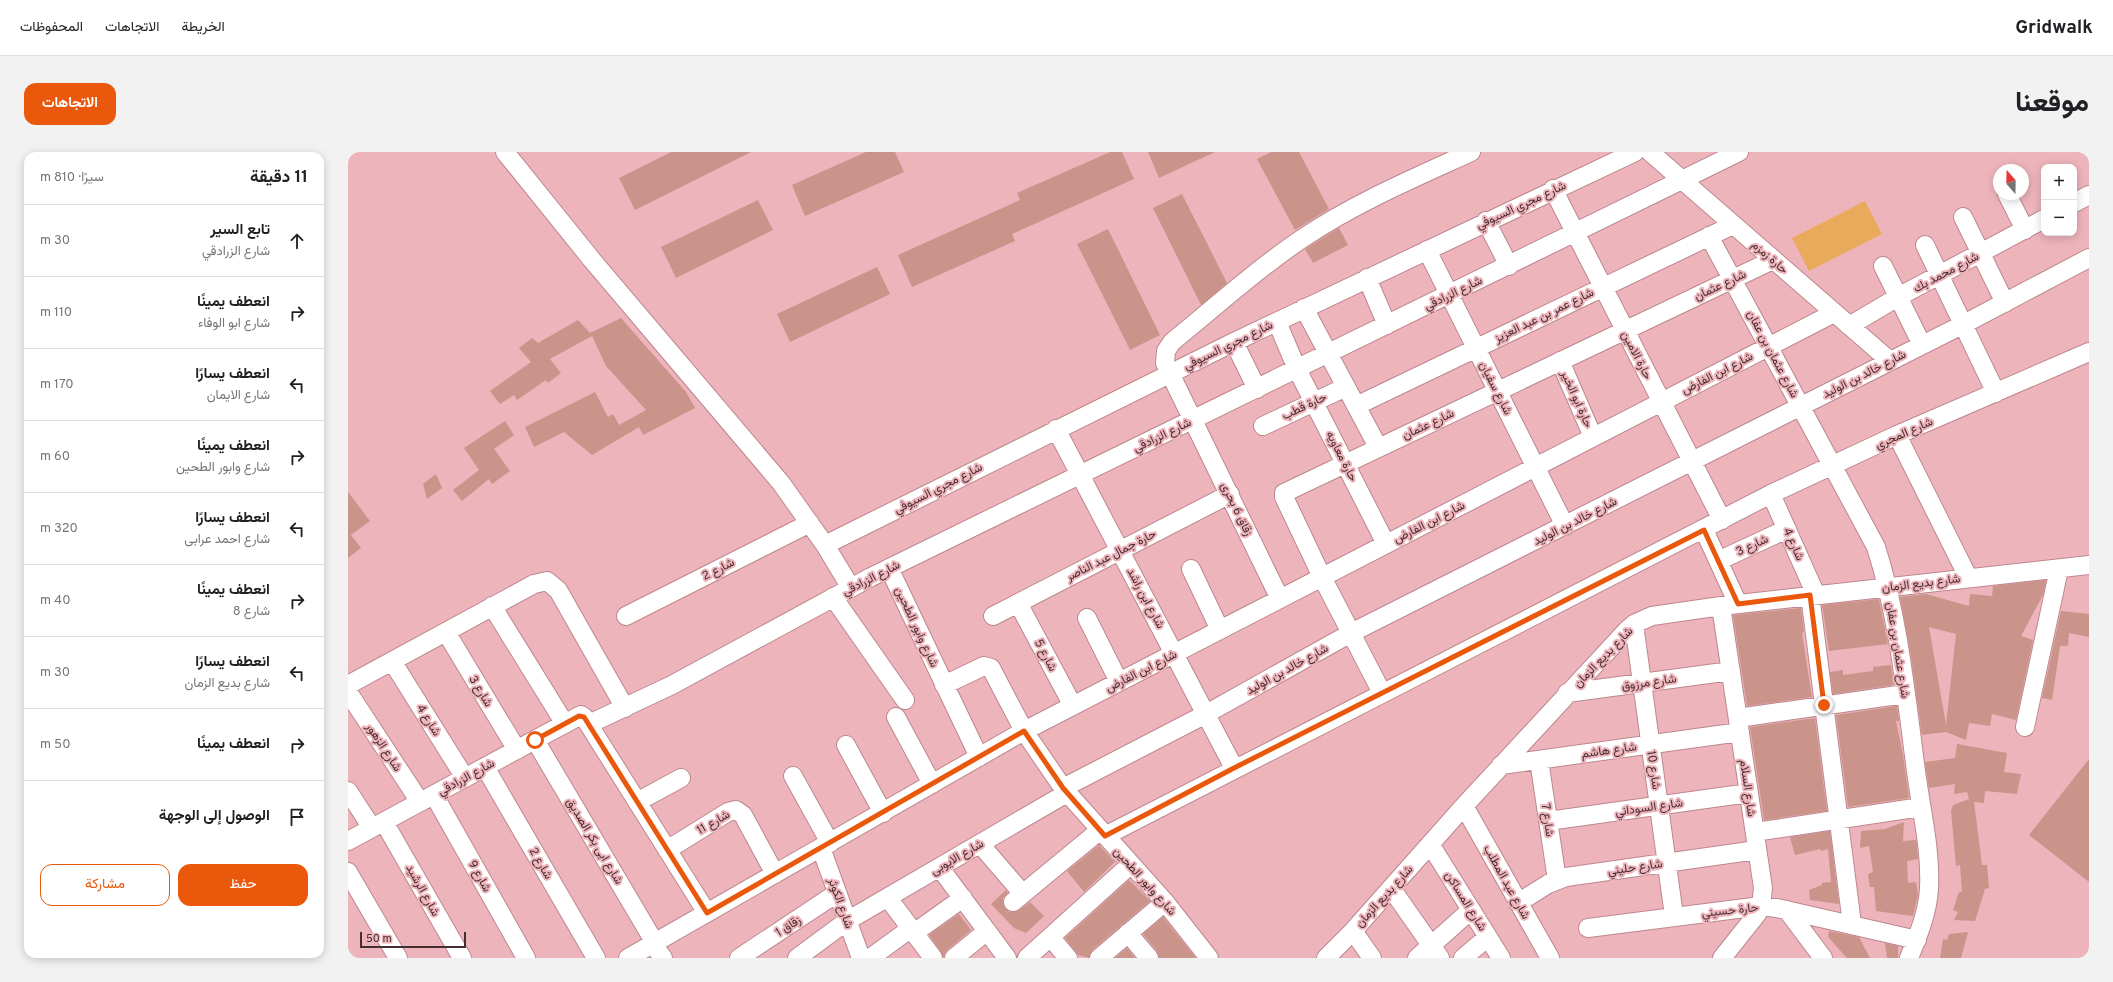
<!DOCTYPE html>
<html lang="ar">
<meta charset="utf-8">
<style>
:root{--surface:#fff;--page:#f2f2f2;--text:#202124;--muted:#757577;--line:#e0e0e0;--accent:#ea580c}
body{margin:0;font-family:Overpass,Vazirmatn,sans-serif;background:var(--page);color:var(--text);direction:rtl}
.controls{position:absolute;right:12px;top:12px;display:grid;overflow:hidden;border-radius:8px;box-shadow:0 2px 10px #0003}
.controls button{width:36px;height:36px;display:grid;place-items:center;padding:0;border:0;border-bottom:1px solid var(--line);background:var(--surface);color:var(--text);font:20px sans-serif}
.compass{position:absolute;left:1645px;top:12px;width:36px;height:36px;border-radius:50%;background:var(--surface);box-shadow:0 2px 10px #0003;rotate:340deg}
.scale{position:absolute;left:12px;bottom:10px;width:106px;box-sizing:border-box;padding-left:4px;border:2px solid #452e31;border-top:0;font-size:11px;line-height:14px;white-space:nowrap;color:#452e31;-webkit-text-stroke:3px #edb4bb;paint-order:stroke}
.stop{position:absolute;width:12px;height:12px;margin:-9px;border:3px solid #ea580c;border-radius:50%;background:#fff}
.stop.end{background:#ea580c;border-color:#fff;box-shadow:0 1px 4px #0008}
.list{margin:0;padding:0;list-style:none}
h2{display:flex;justify-content:space-between;align-items:center;height:52px;margin:0;padding:0 16px;font-size:17px}
h2 small{font-size:13px;font-weight:400;color:var(--muted)}
.list li{display:grid;grid-template-columns:26px 1fr auto;gap:12px;align-items:center;box-sizing:border-box;height:72px;padding:0 16px;border-top:1px solid var(--line)}
.list b{display:block;font-size:15px;white-space:nowrap}
.list p{margin:0;font-size:13px;white-space:nowrap;color:var(--muted)}
.list em{font-size:13px;font-style:normal;color:var(--muted)}
.actions{display:flex;gap:8px;padding:12px 16px}
.actions a{flex:1;padding:9px 0;border:1px solid var(--accent);border-radius:12px;text-align:center;font-size:14px;color:var(--accent)}
.actions .main{background:var(--accent);color:#fff}
.icon{flex:none;width:22px;height:22px;fill:none;stroke:currentColor;stroke-width:2;stroke-linecap:round;stroke-linejoin:round}
.map{position:relative;flex:none;width:1741px;height:806px;overflow:hidden;direction:ltr;border-radius:12px}
header{display:flex;align-items:center;gap:24px;box-sizing:border-box;height:56px;padding:0 20px;background:var(--surface);border-bottom:1px solid var(--line)}
header strong{font-size:19px}
nav{display:flex;gap:22px;margin-inline-start:auto;font-size:14px}
.intro{display:flex;align-items:center;justify-content:space-between;box-sizing:border-box;height:96px;padding:0 24px}
h1{margin:0;font-size:28px}
.button{padding:10px 18px;border-radius:12px;background:var(--accent);color:#fff;font-size:14px;font-weight:700}
main{display:flex;gap:24px;padding:0 24px}
aside{flex:1;background:var(--surface);border-radius:12px;box-shadow:0 2px 10px #0003}
.map>svg:first-child{display:block}
.green{fill:#e9aa5b}
.building{fill:#ca948a;fill-rule:evenodd}
.lines{fill:none;stroke-linecap:round;stroke-linejoin:round}
.minor-casing{stroke:#bd878e;stroke-width:20}
.minor{stroke:#fff;stroke-width:18}
.route{stroke:#ea580c;stroke-width:5}
.labels{text-anchor:middle;stroke-width:4;stroke-linejoin:round;paint-order:stroke}
.street-label{font-size:12px;fill:#452e31;stroke:#edb4bb}
</style>
<header>
<strong>Gridwalk</strong>
<nav><a>الخريطة</a><a>الاتجاهات</a><a>المحفوظات</a></nav>
</header>
<div class="intro"><h1>موقعنا</h1><a class="button">الاتجاهات</a></div>
<main>
<div class="map">
<svg width="1741" height="806" viewBox="0 0 1741 806">
<rect width="100%" height="100%" fill="#edb4bb"/>
<path class="green" d="M1517,49L1534,82L1461,119L1444,86Z"/>
<path class="building" d="M323,0H403L287,58L271,26Z
M518,0H547L556,20L457,64L444,33Z
M762,0H774L786,27L664,82L667,89L564,135L550,103L672,48L669,41Z
M800,0H867L811,26Z
M923,0H951L981,57L947,78L909,7Z
M834,42L879,131L853,153L805,56Z
M410,48L425,78L328,126L313,95Z
M991,76L1000,93L965,111L957,97Z
M760,77L812,183L782,198L729,92Z
M529,115L542,142L442,190L429,162Z
M273,166L338,240L347,256L295,283L291,275L244,303L216,280L186,295L177,275L247,240L260,265L265,262L271,273L298,258L258,214L244,184L202,207L213,221L200,231L198,228L169,248L166,243L152,252L142,239L183,210L171,196L184,186L190,191L230,168L242,181Z
M157,269L166,283L146,297L162,319L144,332L141,327L114,349L105,338L131,318L116,296Z
M88,322L94,336L79,347L75,332Z
M0,340L22,369L3,383L13,396L0,406Z
M1698,428L1695,443L1673,484L1685,488L1668,568L1644,562L1642,574L1621,571L1618,588L1598,580L1574,583L1563,504L1552,445L1578,442L1621,454L1622,442L1644,444L1645,434ZM1581,475L1608,482L1598,573Z
M1531,447L1540,492L1481,499L1474,453Z
M1453,456L1456,480L1454,481L1464,545L1399,554L1385,463Z
M1713,459L1741,462V485L1721,481L1720,494H1712L1704,548L1694,546Z
M1543,513L1546,533L1485,542L1482,520L1495,518V523L1525,519V515Z
M1549,554L1551,569H1548L1555,603L1561,646L1500,655L1488,563Z
M1467,566L1479,659L1416,668L1402,575Z
M1609,592L1659,601L1656,620L1673,622L1669,642L1637,639L1636,651L1626,650L1634,713H1639L1641,736L1637,737L1627,769L1606,768L1610,760L1605,758L1611,740H1614L1612,713L1608,714L1603,659L1605,653L1621,647L1619,640L1606,642L1607,632L1581,636L1577,610L1607,606Z
M1741,607V730L1681,683Z
M1556,670L1555,689L1568,688L1569,693L1570,707L1559,709L1560,731L1568,730L1570,743L1565,764L1528,759L1526,735H1522L1520,722L1525,720L1521,694L1512,696L1513,679L1537,677Z
M1482,679L1491,752L1462,748L1461,738L1474,733V731L1483,730L1480,697L1473,699L1472,697L1447,703L1442,685Z
M751,693L767,710L736,740L719,719Z
M781,728L802,749L744,798L741,806L730,803L717,786Z
M658,738L660,741L655,746V751L661,760L671,758L682,750L696,764L678,781L666,776L643,752Z
M611,762L623,778L599,798L595,806L593,800L581,783Z
M815,765L848,806H811L809,799L795,782Z
M1481,779L1511,785L1522,806H1499L1480,785Z
M1620,780L1613,806H1592L1595,787L1599,788L1601,782Z
M1537,791L1550,794V806H1539Z
M779,796L787,806H767Z"/>
<g class="lines">
<defs>
<path id="minor" d="M157,0L244,108L433,331L477,393L503,436
M1302,0L1542,209
M1205,37L1374,368
M1659,42L1677,78
M1726,51L1741,43
M1615,65L1657,151
M1138,69L1161,114
M1361,84L1528,395C1551,467 1558,544 1568,619C1573,658 1583,697 1581,736C1580,760 1570,784 1561,806
M1577,93L1648,241
M1079,98L1217,374
M1535,114L1574,193
M1019,126L1039,173
M956,156L1030,295
M929,170L949,217L1038,392
M1501,174L1550,145L1696,67
M886,190L909,237
M1212,209L1245,285
M1008,254L1385,73
M915,274L998,235
M708,277L886,616
M1549,283L1620,425
M1423,342L1468,443
M1356,378L1390,452
M477,393L886,190L1287,0
M1370,409L1439,377
M541,416L631,605
M843,417L872,478
M1462,443L1504,772
M485,445L557,548
M932,447L817,211L818,199L824,190C867,155 909,117 955,86C1007,51 1066,26 1123,0
M670,451L725,554
M144,454L217,572
M1373,454L1415,736L1413,754L1409,762L1374,806
M278,464L462,371
M645,464L882,342
M739,466L771,530
M1286,472L1326,764
M98,480L169,598
M44,509L117,626
M0,533L186,432L199,429L210,438L277,556
M596,533L636,514L643,516L676,579L715,636L817,750L861,806
M0,540L72,650
M1034,541L974,425L936,345V341L1425,108
M1219,541L1383,519
M548,565L584,632
M1390,566L1557,542
M241,572L324,533L523,425L1391,0
M1677,575L1711,417
M187,588L307,791
M498,593L535,661
M1191,608L1209,728
M1153,613L1392,580
M137,615L248,806
M445,624L482,691
M715,636L858,562L1003,481L1616,172L1741,106
M0,639L24,676
M86,643L178,806
M289,650L333,626
M1116,654L1202,806
M1200,669L1401,641
M36,670L114,806
M1407,680L1573,655
M757,684L1423,342L1549,283L1741,200
M0,689L233,563L236,565L359,761
M632,692L675,742
M1082,692L1153,806
M473,696L513,806
M319,698L380,660L388,658L395,663L427,722
M592,716L659,806
M0,720L50,806
M1043,736L1092,806
M540,746L585,806
M665,750L751,679
M1170,751L1200,732L1218,725L1409,698
M1439,758L1475,806
M1240,776L1413,754L1429,756L1569,788
M1005,779L1024,806
M566,781L615,746
M780,781L801,806
M703,786L720,806
M305,792L315,806
M280,806L676,579L1486,161
M391,806L489,741
M449,806L499,769L719,641
M522,806L562,777
M606,806L639,779
M679,806L782,713
M751,806L817,750
M978,806L1005,779L1116,654L1279,478L1286,472L1304,464L1373,454L1741,413
M1069,806L1123,758
M1115,806L1140,785"/>
</defs>
<use href="#minor" class="minor-casing"/>
<use href="#minor" class="minor"/>
</g>
<g class="lines">
<path class="route" d="M187,588L231,564L236,565L359,761L676,579L715,636L757,684L886,616L1356,378L1390,452L1462,443L1476,553"/>
</g>
<g class="labels">
<g class="street-label">
<text transform="translate(1173 53) rotate(-25)" y="4">شارع مجري السيوفي</text>
<text transform="translate(1422 105) rotate(41)" y="4">حارة زمزم</text>
<text transform="translate(1598 120) rotate(-28)" y="4">شارع محمد بك</text>
<text transform="translate(1372 133) rotate(-25)" y="4">شارع عثمان</text>
<text transform="translate(1105 141) rotate(-26)" y="4">شارع الزرادقي</text>
<text transform="translate(1196 163) rotate(-26)" y="4">شارع عمر بن عبد العزيز</text>
<text transform="translate(880 193) rotate(-26)" y="4">شارع مجري السيوفي</text>
<text transform="translate(1425 202) rotate(62)" y="4">شارع عثمان بن عفان</text>
<text transform="translate(1289 203) rotate(63)" y="4">حارة الامين</text>
<text transform="translate(1369 221) rotate(-27)" y="4">شارع ابن الفارض</text>
<text transform="translate(1516 222) rotate(-27)" y="4">شارع خالد بن الوليد</text>
<text transform="translate(1148 236) rotate(63)" y="4">شارع سفيان</text>
<text transform="translate(1229 247) rotate(66)" y="4">حارة ابو الخير</text>
<text transform="translate(956 254) rotate(-25)" y="4">حارة قطب</text>
<text transform="translate(1080 272) rotate(-25)" y="4">شارع عثمان</text>
<text transform="translate(1556 281) rotate(-24)" y="4">شارع المجري</text>
<text transform="translate(814 283) rotate(-26)" y="4">شارع الزرادقي</text>
<text transform="translate(994 304) rotate(63)" y="4">حارة معاويه</text>
<text transform="translate(590 336) rotate(-27)" y="4">شارع مجري السيوفي</text>
<text transform="translate(889 357) rotate(64)" y="4">زقاق 6 بحرى</text>
<text transform="translate(1227 369) rotate(-27)" y="4">شارع خالد بن الوليد</text>
<text transform="translate(1081 370) rotate(-27)" y="4">شارع ابن الفارض</text>
<text transform="translate(1446 392) rotate(66)" y="4">شارع 4</text>
<text transform="translate(1404 393) rotate(-25)" y="4">شارع 3</text>
<text transform="translate(763 403) rotate(-27)" y="4">حارة جمال عبد الناصر</text>
<text transform="translate(370 417) rotate(-27)" y="4">شارع 2</text>
<text transform="translate(523 426) rotate(-27)" y="4">شارع الزرادقي</text>
<text transform="translate(1573 431) rotate(-7)" y="4">شارع بديع الزمان</text>
<text transform="translate(798 446) rotate(62)" y="4">شارع ابن راشد</text>
<text transform="translate(569 475) rotate(65)" y="4">شارع وابور الطحين</text>
<text transform="translate(1550 498) rotate(81)" y="4">شارع عثمان بن عفان</text>
<text transform="translate(698 503) rotate(62)" y="4">شارع 5</text>
<text transform="translate(1255 505) rotate(-46)" y="4">شارع بديع الزمان</text>
<text transform="translate(939 517) rotate(-29)" y="4">شارع خالد بن الوليد</text>
<text transform="translate(793 519) rotate(-27)" y="4">شارع ابن الفارض</text>
<text transform="translate(1301 530) rotate(-8)" y="4">شارع مرزوق</text>
<text transform="translate(133 539) rotate(59)" y="4">شارع 3</text>
<text transform="translate(81 568) rotate(58)" y="4">شارع 4</text>
<text transform="translate(36 595) rotate(57)" y="4">شارع الزهور</text>
<text transform="translate(1261 598) rotate(-8)" y="4">شارع هاشم</text>
<text transform="translate(1306 618) rotate(82)" y="4">شارع 10</text>
<text transform="translate(118 625) rotate(-29)" y="4">شارع الزرادقي</text>
<text transform="translate(1400 636) rotate(82)" y="4">شارع السلام</text>
<text transform="translate(1301 655) rotate(-8)" y="4">شارع السوداني</text>
<text transform="translate(1200 668) rotate(82)" y="4">شارع 7</text>
<text transform="translate(365 670) rotate(-30)" y="4">شارع 11</text>
<text transform="translate(247 689) rotate(59)" y="4">شارع ابى بكر الصديق</text>
<text transform="translate(609 705) rotate(-30)" y="4">شارع الايوبى</text>
<text transform="translate(193 711) rotate(60)" y="4">شارع 2</text>
<text transform="translate(1287 715) rotate(-8)" y="4">شارع حليني</text>
<text transform="translate(132 724) rotate(61)" y="4">شارع 9</text>
<text transform="translate(797 729) rotate(48)" y="4">شارع وابور الطحين</text>
<text transform="translate(1159 730) rotate(61)" y="4">شارع عبد المطلب</text>
<text transform="translate(75 738) rotate(61)" y="4">شارع الرشيد</text>
<text transform="translate(1036 744) rotate(-48)" y="4">شارع بديع الزمان</text>
<text transform="translate(1118 749) rotate(58)" y="4">شارع المساكن</text>
<text transform="translate(493 751) rotate(70)" y="4">شارع الكوثر</text>
<text transform="translate(1382 758) rotate(-6)" y="4">حارة حسيني</text>
<text transform="translate(440 774) rotate(-33)" y="4">زقاق 1</text>
</g>
</g>
</svg>
<div class="controls">
<button>+</button>
<button>−</button>
</div>
<svg class="compass" viewBox="-18 -18 36 36"><path d="M0-13l5 13h-10z" fill="#e53935"/><path d="M0 13l5-13h-10z" fill="#757577"/></svg>
<div class="scale">50 m</div>
<div class="stop" style="left:187px;top:588px"></div>
<div class="stop end" style="left:1476px;top:553px"></div>
</div>
<aside>
<h2>11 دقيقة<small>سيرًا · 810 m</small></h2>
<ul class="list">
<li><svg class="icon" aria-label="ahead" viewBox="0 0 24 24"><path d="M12 20V5M6 11l6-6 6 6"/></svg><div><b>تابع السير</b><p>شارع الزرادقي</p></div><em>30 m</em></li>
<li><svg class="icon" aria-label="right" viewBox="0 0 24 24"><path d="M7 20v-9h11M14 6l5 5-5 5"/></svg><div><b>انعطف يمينًا</b><p>شارع ابو الوفاء</p></div><em>110 m</em></li>
<li><svg class="icon" aria-label="left" viewBox="0 0 24 24"><path d="M17 20v-9H6M10 6l-5 5 5 5"/></svg><div><b>انعطف يسارًا</b><p>شارع الايمان</p></div><em>170 m</em></li>
<li><svg class="icon" aria-label="right" viewBox="0 0 24 24"><path d="M7 20v-9h11M14 6l5 5-5 5"/></svg><div><b>انعطف يمينًا</b><p>شارع وابور الطحين</p></div><em>60 m</em></li>
<li><svg class="icon" aria-label="left" viewBox="0 0 24 24"><path d="M17 20v-9H6M10 6l-5 5 5 5"/></svg><div><b>انعطف يسارًا</b><p>شارع احمد عرابى</p></div><em>320 m</em></li>
<li><svg class="icon" aria-label="right" viewBox="0 0 24 24"><path d="M7 20v-9h11M14 6l5 5-5 5"/></svg><div><b>انعطف يمينًا</b><p>شارع 8</p></div><em>40 m</em></li>
<li><svg class="icon" aria-label="left" viewBox="0 0 24 24"><path d="M17 20v-9H6M10 6l-5 5 5 5"/></svg><div><b>انعطف يسارًا</b><p>شارع بديع الزمان</p></div><em>30 m</em></li>
<li><svg class="icon" aria-label="right" viewBox="0 0 24 24"><path d="M7 20v-9h11M14 6l5 5-5 5"/></svg><div><b>انعطف يمينًا</b></div><em>50 m</em></li>
<li><svg class="icon" aria-label="arrive" viewBox="0 0 24 24"><path d="M6 21V4h12l-3 4 3 4H6"/></svg><div><b>الوصول إلى الوجهة</b></div></li>
</ul>
<div class="actions"><a class="main">حفظ</a><a>مشاركة</a></div>
</aside>
</main>
